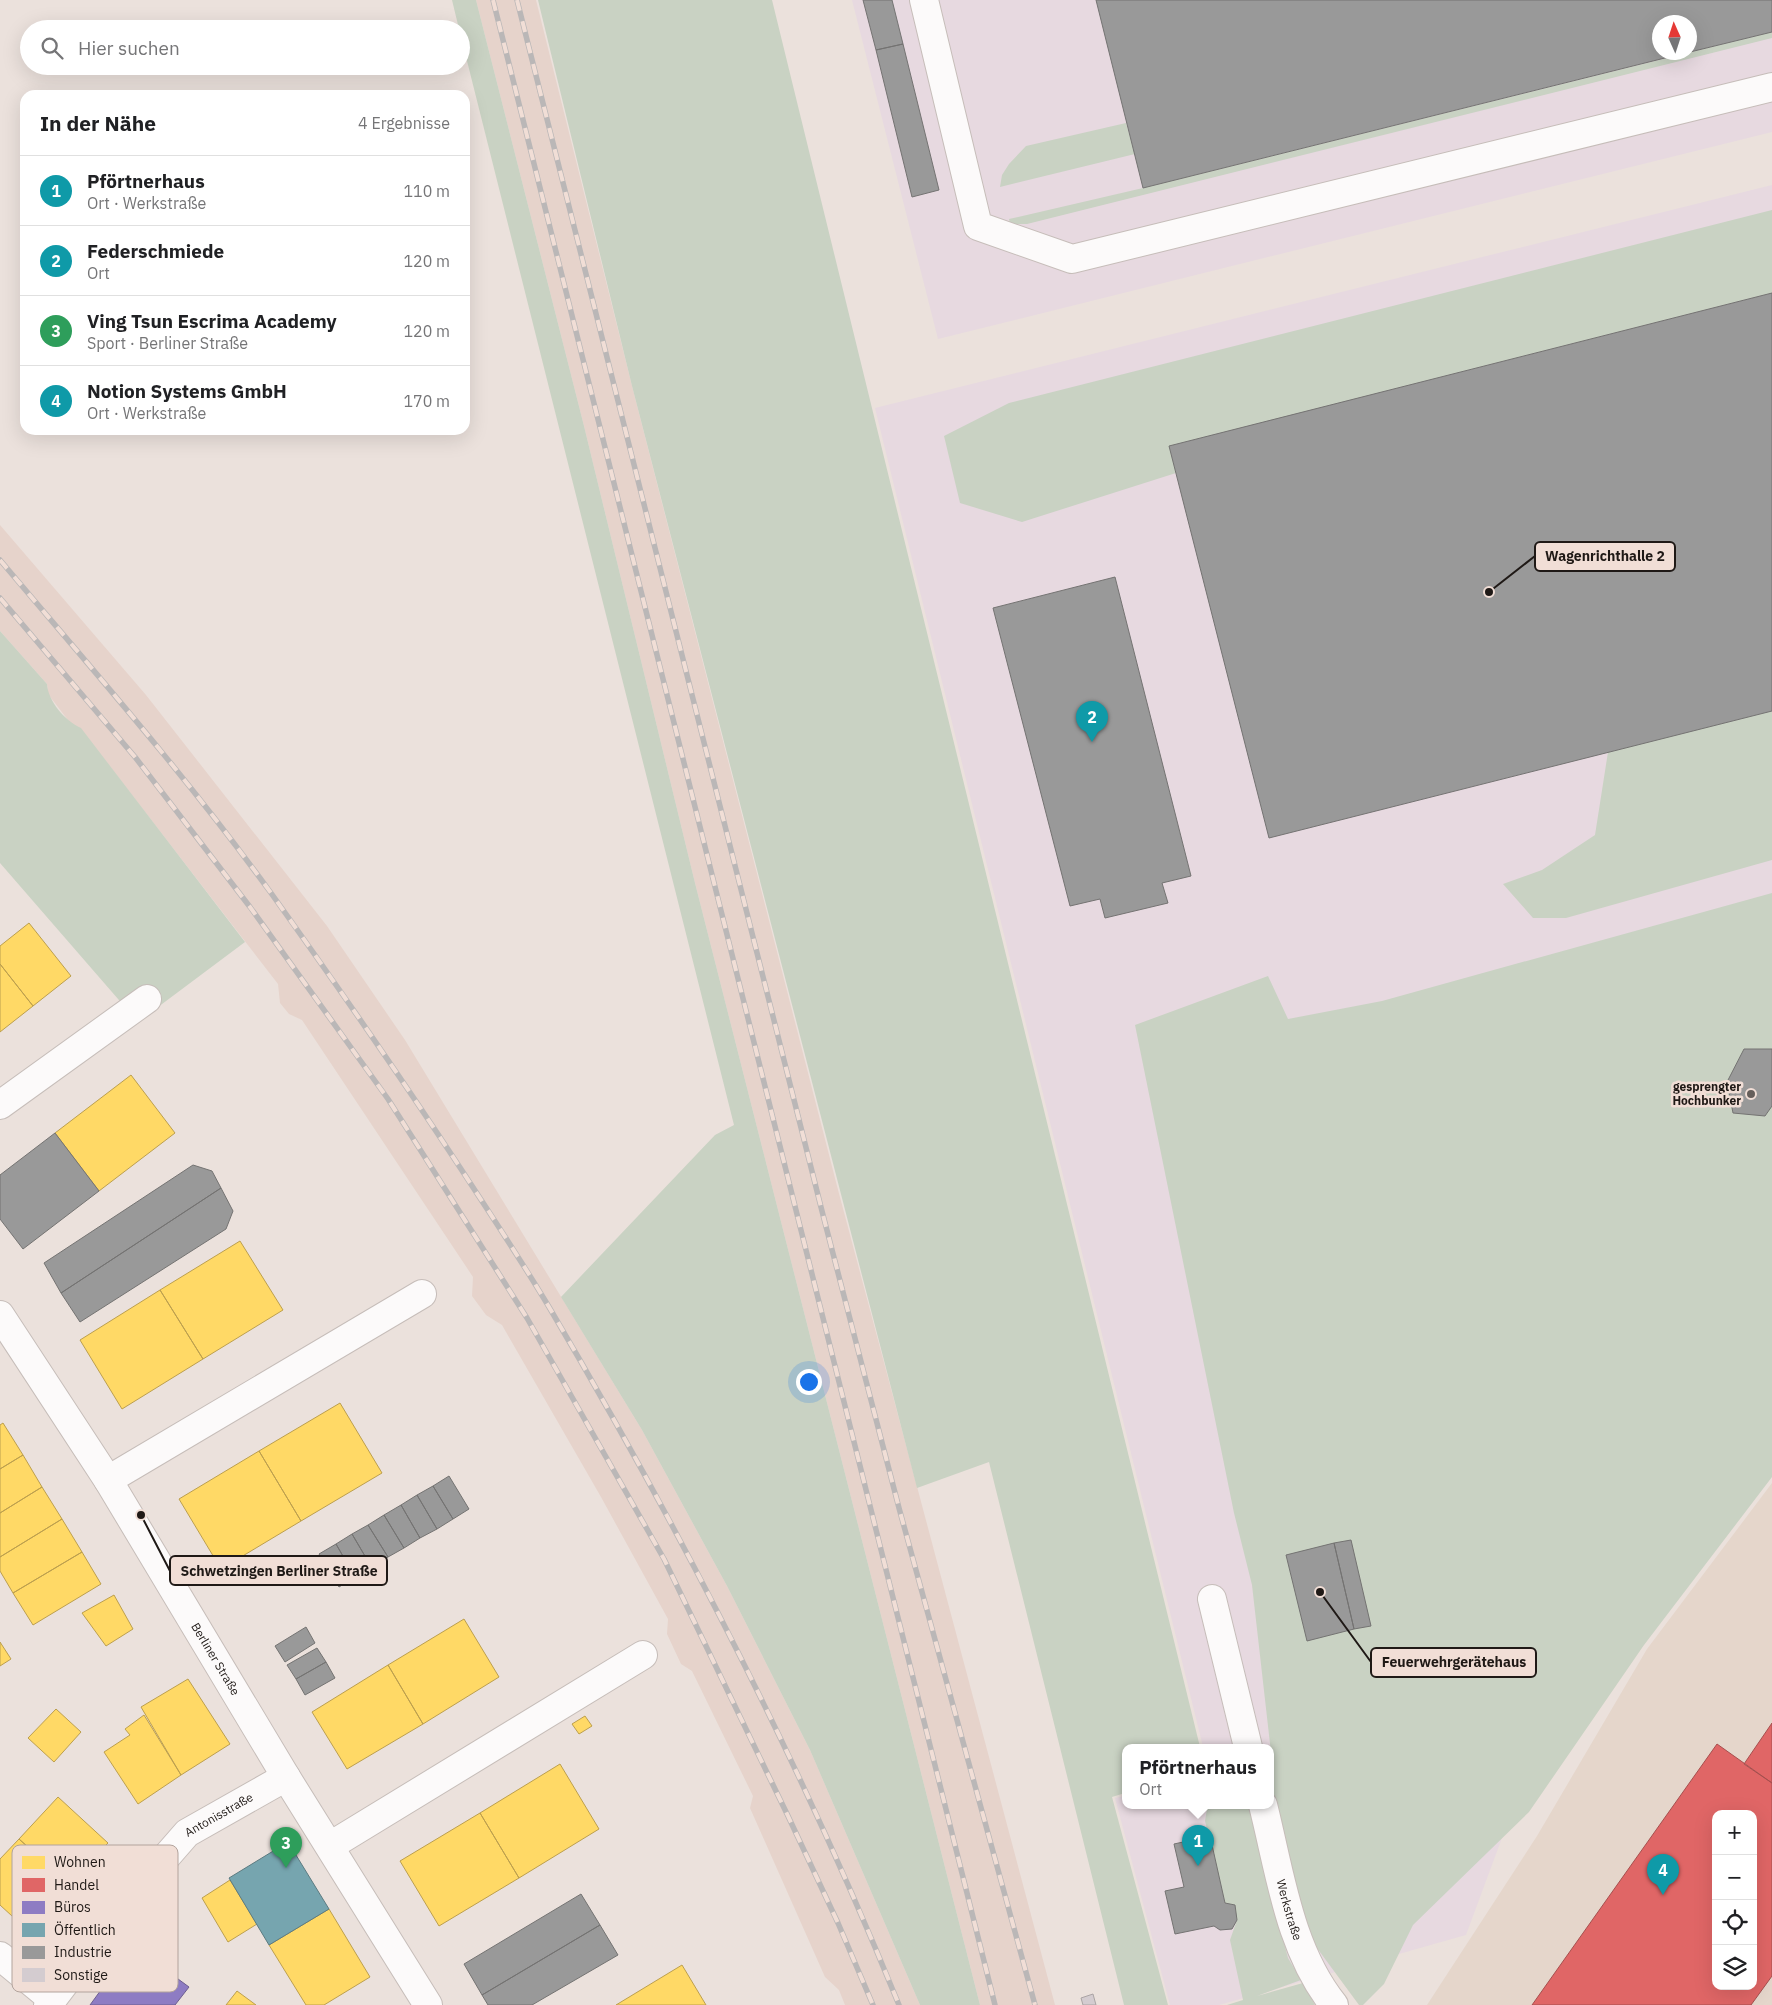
<!DOCTYPE html>
<html lang="de">
<meta charset="utf-8">
<style>
:root{--surface:#fff;--page:#f6f6f6;--text:#202124;--muted:#757577;--line:#e0e0e0;--accent:#665f5b}
body{margin:0;font-family:"IBM Plex Sans",sans-serif;background:var(--page);color:var(--text)}
.controls{position:absolute;right:15px;bottom:15px;display:grid;overflow:hidden;border-radius:10px;box-shadow:0 5px 20px #0002}
.controls button{width:45px;height:45px;display:grid;place-items:center;padding:0;border:0;border-bottom:1px solid var(--line);background:var(--surface);color:var(--text);font:25px sans-serif}
.compass{position:absolute;left:1652px;top:15px;width:45px;height:45px;border-radius:50%;background:var(--surface);box-shadow:0 5px 20px #0002;rotate:357deg}
.you{position:absolute;left:808px;top:1381px;width:18px;height:18px;margin:-12px;border:4px solid #fff;border-radius:50%;background:#1a73e8;box-shadow:0 0 0 8px #1a73e833}
.badge{display:grid;place-items:center;width:32px;height:32px;border-radius:50%;background:var(--accent);color:#fff;font-size:16px;font-weight:700}
.pin{position:absolute;translate:-50% -41px;filter:drop-shadow(0 1px 2px #0008)}
.pin::after{content:'';position:absolute;top:26px;width:18px;height:15px;background:inherit;clip-path:polygon(0 0,100% 0,50% 100%)}
.popup{position:absolute;left:1122px;top:1744px;width:152px;height:65px;box-sizing:border-box;display:grid;place-content:center;border-radius:10px;background:var(--surface);filter:drop-shadow(0 1px 4px #0005);font-size:16px;white-space:nowrap;color:var(--muted)}
.popup b{font-size:19px;color:var(--text)}
.popup::after{content:'';position:absolute;left:50%;top:100%;margin-left:-10px;border:10px solid transparent;border-top-color:var(--surface)}
.list{margin:0;padding:0;list-style:none}
h2{display:flex;justify-content:space-between;align-items:center;height:65px;margin:0;padding:0 20px;font-size:21px}
h2 small{font-size:16px;font-weight:400;color:var(--muted)}
.list li{display:grid;grid-template-columns:32px 1fr auto;gap:15px;align-items:center;box-sizing:border-box;height:70px;padding:0 20px;border-top:1px solid var(--line)}
.list b{display:block;font-size:19px;white-space:nowrap}
.list p{margin:0;font-size:16px;white-space:nowrap;color:var(--muted)}
.list em{font-size:16px;font-style:normal;color:var(--muted)}
.icon{flex:none;width:28px;height:28px;fill:none;stroke:currentColor;stroke-width:2;stroke-linecap:round;stroke-linejoin:round}
.map{position:relative;flex:none;width:1772px;height:2005px;overflow:hidden}
.search{position:absolute;background:var(--surface);box-shadow:0 5px 20px #0002;left:20px;top:20px;width:450px;height:55px;display:flex;align-items:center;gap:12px;box-sizing:border-box;padding:0 18px;border-radius:28px;color:var(--muted);font-size:19px}
.panel{position:absolute;background:var(--surface);box-shadow:0 5px 20px #0002;left:20px;top:90px;width:450px;height:345px;border-radius:15px}
.map>svg:first-child{display:block}
.commercial{fill:#e5d6cb;fill-rule:evenodd}
.industrial{fill:#e7d9e0;fill-rule:evenodd}
.built{fill:#e6d3cb}
.green{fill:#c9d2c3}
.homes{fill:#ffd966;stroke:#bc9f4e}
.shops{fill:#e06666;stroke:#a64f4e;fill-rule:evenodd}
.offices{fill:#8e7cc3;stroke:#6d5e8f}
.public{fill:#76a5af;stroke:#5c7b81}
.industry{fill:#999;stroke:#747372}
.building{fill:#d4ccd0;stroke:#aaa4a4}
.lines{fill:none;stroke-linecap:round;stroke-linejoin:round}
.minor-casing{stroke:#c6bdb9;stroke-width:30}
.minor{stroke:#fcfafa;stroke-width:28}
.rail-casing{stroke:#bab7b7;stroke-width:5.5}
.rail{stroke:#f1ded6;stroke-width:4;stroke-dasharray:11;stroke-linecap:butt}
.poi-dot{fill:#665f5b;stroke:#f1ded6;stroke-width:2}
.labels{text-anchor:middle;stroke-width:5;stroke-linejoin:round;paint-order:stroke}
.poi-label{font-size:12px;font-weight:bold;fill:#1f1916;stroke:#f1ded6;text-anchor:end}
.street-label{font-size:12px;fill:#1f1916;stroke:#f1ded6}
.key{fill:#f1ded6;stroke:#b2a39c;stroke-width:1}
.key-label{font-size:14px;fill:#1f1916}
.leader{fill:none;stroke:#1f1916;stroke-width:2}
.callout-dot{fill:#1f1916;stroke:#f1ded6;stroke-width:2}
.callout{fill:#f1ded6;stroke:#1f1916;stroke-width:2}
.callout-label{font-size:14px;text-anchor:middle;font-weight:bold;fill:#1f1916}
</style>
<div class="map">
<svg width="1772" height="2005" viewBox="0 0 1772 2005">
<rect width="100%" height="100%" fill="#ebe1dc"/>
<path class="commercial" d="M1772,1483V2005H1427L1537,1836L1647,1649ZM1716,1814H1753V1986H1716Z"/>
<path class="industrial" d="M852,0H1772V132L938,339ZM1660,22H1690V52H1660Z
M1772,185V1471L1519,1792L1466,1935L1219,2005H1170L1115,1798L1125,1796L1126,1805H1270V1747H1203L875,408Z"/>
<path class="built" d="M476,0H536L632,386L837,1186L1055,2005H980L695,883L584,426Z
M0,525L146,695L327,926L405,1040L642,1430L727,1586L810,1750L920,2005H845L839,1990L825,1977L750,1808L753,1796L692,1671L681,1664L667,1634L668,1619L601,1497L502,1325L486,1315L472,1296L473,1277L302,1020L289,1014L280,1003L278,984L81,729L71,724L48,694L47,684L0,631Z"/>
<path class="green" d="M452,0H476L584,426L695,883L980,2005H920L810,1750L727,1586L642,1430L561,1297L715,1135L734,1125L461,37V29H459Z
M538,0H772L1200,1747H1126L1125,1793L1112,1797L1168,2005H1124L989,1462L917,1488L632,386Z
M1772,32V38L1027,224H1010L1009,219L1143,188Z
M1126,123L1135,154L1000,187L1002,175L1009,164L1026,146Z
M1772,210V293L1170,446L1176,473L1022,522L960,503L944,436L1009,403Z
M0,631L47,684C48,701 65,721 81,728L245,942L138,1022L0,863Z
M1772,711V860L1566,918H1533L1503,884L1542,870L1595,835L1608,752Z
M1772,893V1477L1644,1645L1529,1812L1413,1925L1384,1984L1363,2005H1359L1317,1948L1300,1913L1271,1791V1780L1274,1779L1252,1585L1234,1513L1135,1025L1268,976L1288,1019L1382,1001Z
M1211,1805H1248L1288,1958L1301,1980L1257,1996L1303,1983L1315,2005H1227L1243,2000L1230,1940L1237,1920L1225,1903L1205,1821L1207,1809Z"/>
<path class="homes" d="M29,923L71,976L33,1006L0,964V946Z
M0,964L33,1006L0,1032Z
M131,1075L175,1133L99,1191L55,1133Z
M240,1241L283,1310L203,1359L160,1290Z
M160,1290L203,1359L122,1409L80,1340Z
M340,1403L382,1473L301,1521L259,1451Z
M3,1423L23,1455L0,1469V1425Z
M259,1451L301,1521L221,1569L179,1499Z
M23,1455L42,1487L0,1513V1469Z
M42,1487L62,1519L0,1557V1513Z
M62,1519L82,1552L13,1593L0,1571V1557Z
M82,1552L101,1584L33,1625L13,1593Z
M114,1595L133,1629L106,1646L82,1613Z
M464,1619L499,1677L423,1724L388,1665Z
M0,1642L11,1659L0,1666Z
M388,1665L423,1724L347,1769L312,1712Z
M188,1679L230,1744L181,1775L141,1707Z
M56,1709L81,1732L54,1762L28,1738Z
M144,1715L181,1775L138,1804L104,1752L130,1735L125,1729Z
M585,1716L592,1726L579,1734L572,1724Z
M560,1764L599,1829L519,1878L480,1813Z
M58,1797L108,1843L68,1883L19,1839Z
M480,1813L519,1878L439,1926L400,1861Z
M19,1839L68,1883L24,1927L0,1905V1859Z
M230,1880L257,1924L228,1942L202,1898Z
M329,1909L370,1977L324,2005H306L269,1945Z
M682,1965L706,2005H616Z
M237,1991L256,2005H226Z"/>
<path class="shops" d="M1772,1723V1783L1744,1764Z
M1717,1744L1772,1783V1976L1751,2005H1532ZM1716,1814H1753V1986H1716Z"/>
<path class="offices" d="M133,1946L189,1987L175,2005H90Z"/>
<path class="public" d="M288,1842L329,1909L269,1945L229,1878Z"/>
<path class="industry" d="M863,0H892L903,44L876,50Z
M1096,0H1772V32L1690,52V22H1660V52H1689L1143,188Z
M903,44L939,190L912,197L876,50Z
M1772,293V711L1269,838L1169,446Z
M1115,577L1191,876L1162,883L1168,903L1105,918L1100,899L1070,906L993,608Z
M1744,1049H1772V1106L1765,1116L1733,1113L1727,1082Z
M55,1133L99,1191L23,1249L0,1219V1175Z
M193,1165L212,1171L221,1188L61,1293L44,1263Z
M221,1188L233,1211L226,1229L80,1322L61,1293Z
M449,1476L469,1509L453,1519L433,1486Z
M433,1486L453,1519L437,1529L417,1495Z
M417,1495L437,1529L420,1538L401,1505Z
M401,1505L420,1538L404,1548L384,1515Z
M384,1515L404,1548L388,1557L368,1525Z
M368,1525L388,1557L372,1568L352,1534Z
M352,1534L372,1568L355,1577L336,1544Z
M1351,1540L1371,1626L1354,1629L1334,1543Z
M1334,1543L1354,1629L1307,1641L1286,1555Z
M336,1544L355,1577L339,1587L319,1554Z
M306,1627L315,1643L285,1662L275,1646Z
M317,1648L326,1662L296,1679L287,1665Z
M326,1662L335,1678L305,1695L296,1679Z
M1210,1836L1225,1903L1235,1905L1237,1920L1232,1929L1220,1930L1214,1926L1175,1934L1165,1891L1184,1887L1174,1844Z
M581,1894L600,1925L482,1995L464,1964Z
M600,1925L618,1955L532,2005H488L482,1995Z"/>
<path class="building" d="M1093,1994L1096,2005H1083L1081,1998Z"/>
<g class="lines">
<defs>
<g id="minor">
<path d="M924,0L978,226L1072,259L1772,87"/>
<path d="M0,1105L147,999"/>
<path id="s1" d="M0,1315L108,1480L286,1777L428,2005"/>
<path d="M108,1480L422,1294"/>
<path d="M1212,1599L1248,1747"/>
<path id="s2" d="M1263,1805C1280,1872 1289,1949 1334,2005"/>
<path d="M330,1846L643,1655"/>
<path d="M0,1956L52,1999"/>
<path id="s3" d="M48,2005L125,1904L187,1833L286,1777"/>
</g>
</defs>
<use href="#minor" class="minor-casing"/>
<use href="#minor" class="minor"/>
<defs>
<path id="rail" d="M493,0L995,2005
M517,0L823,1215L899,1508L1035,2005
M0,560C92,669 187,777 271,893C336,984 400,1076 461,1169C491,1215 521,1260 549,1307C681,1531 801,1764 899,2005
M0,598L135,757L250,907L388,1099L527,1318L664,1559L788,1816L838,1923L873,2005"/>
</defs>
<use href="#rail" class="rail-casing"/>
<use href="#rail" class="rail"/>
</g>
<circle class="poi-dot" cx="1751" cy="1094" r="5"/>
<g class="labels">
<g class="poi-label">
<text x="1741" y="1091">gesprengter<tspan x="1741" dy="14">Hochbunker</tspan></text>
</g>
<g class="street-label">
<text dy="4" stroke="none"><textPath href="#s1" startOffset="406">Berliner Straße</textPath></text>
<text dy="4" stroke="none"><textPath href="#s3" startOffset="258">Antonisstraße</textPath></text>
<text dy="4" stroke="none"><textPath href="#s2" startOffset="108">Werkstraße</textPath></text>
</g>
</g>
<rect x="12" y="1845" width="166" height="147" rx="8" class="key"/>
<rect x="22" y="1856" width="23" height="13" fill="#ffd966"/>
<rect x="22" y="1878" width="23" height="14" fill="#e06666"/>
<rect x="22" y="1901" width="23" height="13" fill="#8e7cc3"/>
<rect x="22" y="1923" width="23" height="14" fill="#76a5af"/>
<rect x="22" y="1946" width="23" height="13" fill="#999"/>
<rect x="22" y="1968" width="23" height="14" fill="#d4ccd0"/>
<g class="key-label">
<text x="54" y="1867">Wohnen</text>
<text x="54" y="1890">Handel</text>
<text x="54" y="1912">Büros</text>
<text x="54" y="1935">Öffentlich</text>
<text x="54" y="1957">Industrie</text>
<text x="54" y="1980">Sonstige</text>
</g>
<path class="leader" d="M1489 592L1535 556M141 1515L170 1571M1320 1592L1371 1662"/>
<g class="callout-dot">
<circle cx="1489" cy="592" r="5"/>
<circle cx="141" cy="1515" r="5"/>
<circle cx="1320" cy="1592" r="5"/>
</g>
<g class="callout">
<rect x="1535" y="542" width="140" height="29" rx="5"/>
<rect x="170" y="1556" width="217" height="29" rx="5"/>
<rect x="1371" y="1648" width="165" height="29" rx="5"/>
</g>
<g class="callout-label">
<text x="1605" y="561">Wagenrichthalle 2</text>
<text x="279" y="1576">Schwetzingen Berliner Straße</text>
<text x="1454" y="1667">Feuerwehrgerätehaus</text>
</g>
</svg>
<div class="controls">
<button>+</button>
<button>−</button>
<button><svg class="icon" aria-label="locate" viewBox="0 0 24 24"><circle cx="12" cy="12" r="6"/><path d="M12 2v4M12 18v4M2 12h4M18 12h4"/></svg></button>
<button><svg class="icon" aria-label="layers" viewBox="0 0 24 24"><path d="M12 4l9 5-9 5-9-5zM3 14l9 5 9-5"/></svg></button>
</div>
<svg class="compass" viewBox="-18 -18 36 36"><path d="M0-13l5 13h-10z" fill="#e53935"/><path d="M0 13l5-13h-10z" fill="#757577"/></svg>
<div class="you"></div>
<div class="pin badge" style="left:1198px;top:1866px;background:#0f9aa8">1</div>
<div class="popup"><b>Pförtnerhaus</b>Ort</div>
<div class="pin badge" style="left:1092px;top:742px;background:#0f9aa8">2</div>
<div class="pin badge" style="left:286px;top:1868px;background:#2e9e5b">3</div>
<div class="pin badge" style="left:1663px;top:1895px;background:#0f9aa8">4</div>
<div class="search"><svg class="icon" aria-label="search" viewBox="0 0 24 24"><circle cx="10" cy="10" r="6"/><path d="M15 15l6 6"/></svg>Hier suchen</div>
<section class="panel">
<h2>In der Nähe<small>4 Ergebnisse</small></h2>
<ul class="list">
<li><span class="badge" style="background:#0f9aa8">1</span><div><b>Pförtnerhaus</b><p>Ort · Werkstraße</p></div><em>110 m</em></li>
<li><span class="badge" style="background:#0f9aa8">2</span><div><b>Federschmiede</b><p>Ort</p></div><em>120 m</em></li>
<li><span class="badge" style="background:#2e9e5b">3</span><div><b>Ving Tsun Escrima Academy</b><p>Sport · Berliner Straße</p></div><em>120 m</em></li>
<li><span class="badge" style="background:#0f9aa8">4</span><div><b>Notion Systems GmbH</b><p>Ort · Werkstraße</p></div><em>170 m</em></li>
</ul>
</section>
</div>
